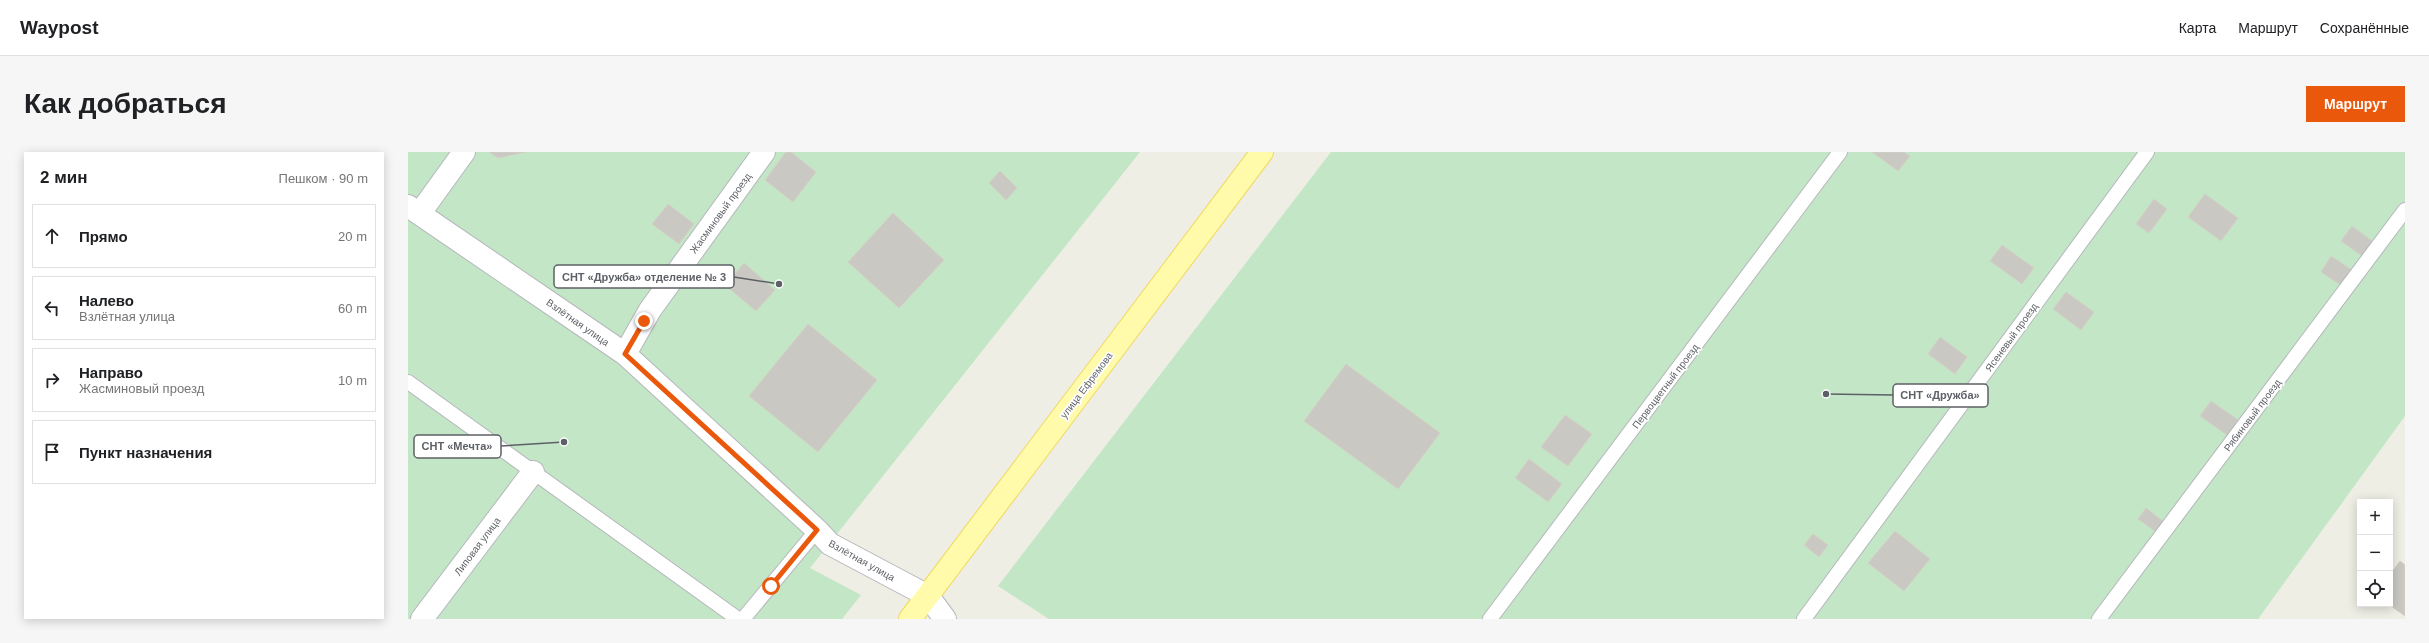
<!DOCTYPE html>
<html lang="ru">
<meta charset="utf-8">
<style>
:root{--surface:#fff;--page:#f6f6f6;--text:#202124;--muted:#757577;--line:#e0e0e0;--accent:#ea580c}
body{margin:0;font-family:Helvetica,sans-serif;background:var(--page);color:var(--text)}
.controls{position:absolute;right:12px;bottom:12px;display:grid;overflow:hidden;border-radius:0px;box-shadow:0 2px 10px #0003}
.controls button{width:36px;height:36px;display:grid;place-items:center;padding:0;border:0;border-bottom:1px solid var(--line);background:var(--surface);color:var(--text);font:20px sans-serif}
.stop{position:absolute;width:12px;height:12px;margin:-9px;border:3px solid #ea580c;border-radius:50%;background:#fff}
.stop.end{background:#ea580c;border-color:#fff;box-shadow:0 1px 4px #0008}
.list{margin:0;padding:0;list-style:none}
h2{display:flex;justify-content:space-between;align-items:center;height:52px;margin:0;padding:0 16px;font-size:17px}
h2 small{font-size:13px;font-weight:400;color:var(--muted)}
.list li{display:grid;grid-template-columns:26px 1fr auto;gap:12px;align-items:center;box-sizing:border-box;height:64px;margin:0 8px 8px;padding:0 8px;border:1px solid var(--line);border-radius:0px}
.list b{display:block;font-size:15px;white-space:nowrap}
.list p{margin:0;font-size:13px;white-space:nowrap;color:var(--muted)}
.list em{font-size:13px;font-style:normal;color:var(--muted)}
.icon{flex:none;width:22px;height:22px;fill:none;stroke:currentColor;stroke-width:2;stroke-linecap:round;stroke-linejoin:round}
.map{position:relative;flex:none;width:1997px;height:467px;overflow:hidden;border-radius:0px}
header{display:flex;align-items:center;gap:24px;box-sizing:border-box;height:56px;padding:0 20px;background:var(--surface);border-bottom:1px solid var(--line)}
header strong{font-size:19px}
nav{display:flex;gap:22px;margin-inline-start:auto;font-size:14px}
.intro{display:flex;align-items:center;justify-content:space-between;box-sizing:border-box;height:96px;padding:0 24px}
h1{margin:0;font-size:28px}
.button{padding:10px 18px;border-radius:0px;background:var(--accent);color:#fff;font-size:14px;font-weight:700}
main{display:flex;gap:24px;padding:0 24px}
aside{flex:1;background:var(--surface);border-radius:0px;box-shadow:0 2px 10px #0003}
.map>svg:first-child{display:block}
.green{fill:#c2e6c6}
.building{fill:#cac8c2;stroke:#d4d1c3}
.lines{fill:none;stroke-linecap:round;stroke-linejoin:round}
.lane-casing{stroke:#b6b7bc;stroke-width:16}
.street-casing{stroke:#b6b7bc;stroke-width:24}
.primary-casing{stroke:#f1d85c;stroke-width:24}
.lane{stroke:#fff;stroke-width:14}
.street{stroke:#fff;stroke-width:22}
.primary{stroke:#fffbab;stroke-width:22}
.route{stroke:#ea580c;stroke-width:5}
.labels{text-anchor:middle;stroke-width:3.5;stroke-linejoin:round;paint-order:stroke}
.street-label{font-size:10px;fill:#5d6066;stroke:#fff}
.leader{fill:none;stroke:#5d6066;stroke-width:1.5}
.callout-dot{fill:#5d6066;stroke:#fff;stroke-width:1.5}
.callout{fill:#fff;stroke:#5d6066;stroke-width:1.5}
.callout-label{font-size:11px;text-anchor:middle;font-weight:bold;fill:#5d6066}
</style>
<header>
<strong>Waypost</strong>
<nav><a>Карта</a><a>Маршрут</a><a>Сохранённые</a></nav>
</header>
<div class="intro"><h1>Как добраться</h1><a class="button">Маршрут</a></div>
<main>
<aside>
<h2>2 мин<small>Пешком · 90 m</small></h2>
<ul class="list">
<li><svg class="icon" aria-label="ahead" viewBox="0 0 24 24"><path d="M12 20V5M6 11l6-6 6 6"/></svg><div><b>Прямо</b></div><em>20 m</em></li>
<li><svg class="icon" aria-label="left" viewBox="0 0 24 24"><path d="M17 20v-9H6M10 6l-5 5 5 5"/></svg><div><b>Налево</b><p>Взлётная улица</p></div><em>60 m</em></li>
<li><svg class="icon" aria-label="right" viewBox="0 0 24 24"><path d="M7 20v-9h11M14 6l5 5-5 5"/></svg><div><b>Направо</b><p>Жасминовый проезд</p></div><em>10 m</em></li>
<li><svg class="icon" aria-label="arrive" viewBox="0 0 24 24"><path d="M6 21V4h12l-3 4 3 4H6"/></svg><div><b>Пункт назначения</b></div></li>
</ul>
</aside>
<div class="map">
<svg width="1997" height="467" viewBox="0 0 1997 467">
<rect width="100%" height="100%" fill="#efeee5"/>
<path class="green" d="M0,0H732L402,416L453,443L434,467H0Z
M923,0H1997V264L1850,467H641L590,434Z"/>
<path class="building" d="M81,0H118L90,6Z
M378,0H383L408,20L385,50L357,28Z
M1464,0H1496L1502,4L1490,19Z
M592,19L609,36L598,48L581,31Z
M1797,42L1830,66L1813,89L1780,65Z
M1746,47L1759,57L1741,81L1728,72Z
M260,52L286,72L271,92L244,72Z
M485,61L536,108L491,156L440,110Z
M1944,74L1968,92L1957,106L1933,89Z
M1594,93L1626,116L1614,132L1582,109Z
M1923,104L1944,118L1934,134L1913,120Z
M336,111L367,138L348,159L317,133Z
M1658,140L1686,160L1673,178L1645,157Z
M400,172L469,228L410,300L341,244Z
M1532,185L1559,205L1547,222L1520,202Z
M938,212L1032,281L990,337L896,269Z
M1803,249L1830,268L1819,283L1792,264Z
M1157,263L1184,282L1160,314L1133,295Z
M1121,307L1154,332L1140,350L1107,326Z
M1738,356L1756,370L1748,380L1730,367Z
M1487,379L1522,407L1496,439L1460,411Z
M1405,382L1420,393L1411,405L1396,393Z
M1992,409L1997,413V464L1980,452H1982V423Z"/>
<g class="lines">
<defs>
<path id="lane" d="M0,230L330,467
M335,467L409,378
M1082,467L1432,0
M1396,467L1739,0
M1691,467L1997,58"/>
<path id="street" d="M0,54L217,202L409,378L422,392L520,444L537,467
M12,61L56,0
M217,202L242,158L356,0
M14,467L125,320"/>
<path id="primary" d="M502,467L854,0"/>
</defs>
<use href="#lane" class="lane-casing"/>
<use href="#street" class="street-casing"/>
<use href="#primary" class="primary-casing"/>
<use href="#lane" class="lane"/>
<use href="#street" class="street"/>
<use href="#primary" class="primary"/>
</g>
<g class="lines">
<path class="route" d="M236,169L217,202L409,378L363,434"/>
</g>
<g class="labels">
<g class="street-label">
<text transform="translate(312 61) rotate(-54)" y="4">Жасминовый проезд</text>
<text transform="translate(170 170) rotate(35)" y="4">Взлётная улица</text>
<text transform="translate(1603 185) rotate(-54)" y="4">Ясеневый проезд</text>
<text transform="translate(678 233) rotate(-53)" y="4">улица Ефремова</text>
<text transform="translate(1257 234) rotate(-53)" y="4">Первоцветный проезд</text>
<text transform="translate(1844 263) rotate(-53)" y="4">Рябиновый проезд</text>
<text transform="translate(69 394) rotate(-53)" y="4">Липовая улица</text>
<text transform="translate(454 408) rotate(29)" y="4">Взлётная улица</text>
</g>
</g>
<path class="leader" d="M371 132L326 125M1418 242L1485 243M156 290L93 294"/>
<g class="callout-dot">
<circle cx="371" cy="132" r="4"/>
<circle cx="1418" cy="242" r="4"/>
<circle cx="156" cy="290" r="4"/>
</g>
<g class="callout">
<rect x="146" y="113" width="180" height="23" rx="4"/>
<rect x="1485" y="232" width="95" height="23" rx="4"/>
<rect x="6" y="283" width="87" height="23" rx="4"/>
</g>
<g class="callout-label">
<text x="236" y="129">СНТ «Дружба» отделение № 3</text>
<text x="1532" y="247">СНТ «Дружба»</text>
<text x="49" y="298">СНТ «Мечта»</text>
</g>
</svg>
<div class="controls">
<button>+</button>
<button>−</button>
<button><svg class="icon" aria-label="locate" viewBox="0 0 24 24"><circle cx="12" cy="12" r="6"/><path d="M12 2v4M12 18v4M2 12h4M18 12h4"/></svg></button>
</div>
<div class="stop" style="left:363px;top:434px"></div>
<div class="stop end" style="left:236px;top:169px"></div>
</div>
</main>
